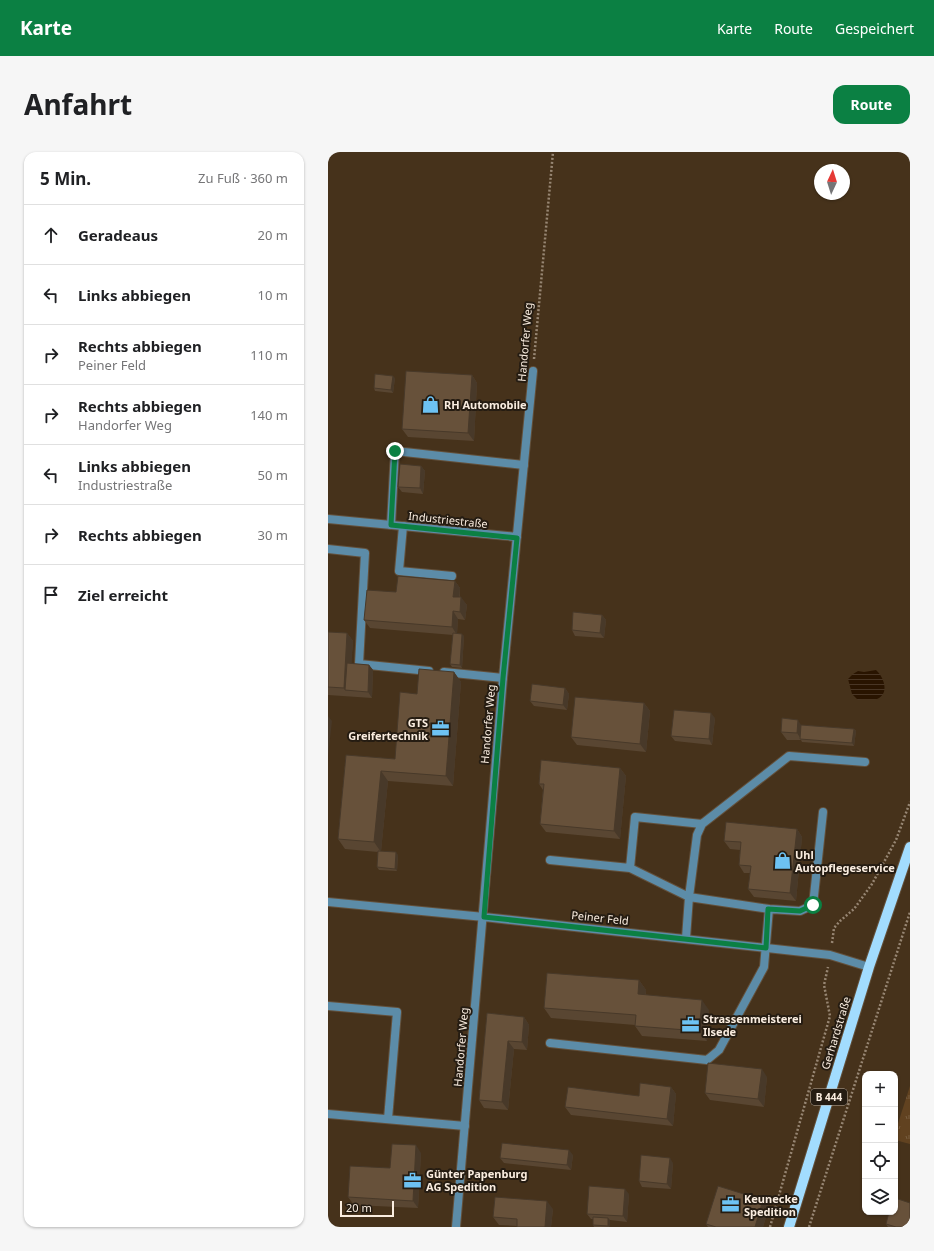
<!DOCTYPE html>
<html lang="de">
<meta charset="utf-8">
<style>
:root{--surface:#fff;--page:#f6f6f6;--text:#202124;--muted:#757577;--line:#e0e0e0;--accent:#0b8043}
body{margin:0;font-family:"Noto Sans",sans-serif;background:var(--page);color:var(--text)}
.controls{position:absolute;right:12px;bottom:12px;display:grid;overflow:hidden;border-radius:8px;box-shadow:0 1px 3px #0004}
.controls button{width:36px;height:36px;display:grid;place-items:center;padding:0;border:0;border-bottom:1px solid var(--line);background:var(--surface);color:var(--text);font:20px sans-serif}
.compass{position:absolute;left:486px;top:12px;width:36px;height:36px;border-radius:50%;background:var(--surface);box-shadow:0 1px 3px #0004;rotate:4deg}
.scale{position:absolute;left:12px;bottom:10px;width:54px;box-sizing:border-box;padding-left:4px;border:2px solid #faede0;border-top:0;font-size:11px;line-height:14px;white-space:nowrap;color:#faede0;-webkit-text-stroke:3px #251c12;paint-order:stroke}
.stop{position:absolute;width:12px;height:12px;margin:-9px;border:3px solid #0b8043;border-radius:50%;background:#fff}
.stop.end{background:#0b8043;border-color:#fff;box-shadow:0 1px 4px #0008}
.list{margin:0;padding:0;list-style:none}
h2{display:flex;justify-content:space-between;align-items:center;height:52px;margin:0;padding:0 16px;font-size:17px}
h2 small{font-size:13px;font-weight:400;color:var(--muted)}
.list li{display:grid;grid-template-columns:26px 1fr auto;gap:12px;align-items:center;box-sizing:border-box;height:60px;padding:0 16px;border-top:1px solid var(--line)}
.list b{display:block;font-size:15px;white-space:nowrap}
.list p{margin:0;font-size:13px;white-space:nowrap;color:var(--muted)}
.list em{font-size:13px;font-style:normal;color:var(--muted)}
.icon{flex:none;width:22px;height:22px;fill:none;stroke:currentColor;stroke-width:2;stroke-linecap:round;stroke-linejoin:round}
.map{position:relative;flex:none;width:582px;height:1075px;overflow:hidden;border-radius:12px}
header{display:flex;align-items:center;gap:24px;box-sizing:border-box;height:56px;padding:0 20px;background:var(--accent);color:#fff}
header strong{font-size:19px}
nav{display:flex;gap:22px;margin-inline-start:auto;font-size:14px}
.intro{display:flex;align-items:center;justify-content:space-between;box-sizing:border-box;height:96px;padding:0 24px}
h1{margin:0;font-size:28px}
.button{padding:10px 18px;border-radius:12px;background:var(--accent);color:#fff;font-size:14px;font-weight:700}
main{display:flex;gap:24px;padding:0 24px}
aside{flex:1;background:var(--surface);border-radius:12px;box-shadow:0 1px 3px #0004}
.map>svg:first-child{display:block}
.grass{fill:url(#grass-tufts)}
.water{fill:url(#water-rules)}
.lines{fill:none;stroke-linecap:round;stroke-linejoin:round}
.service-casing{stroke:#63503b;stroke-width:10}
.minor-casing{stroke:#63503b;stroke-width:10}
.primary-casing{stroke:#63503b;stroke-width:12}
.path{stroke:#978673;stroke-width:2.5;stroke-dasharray:2 2;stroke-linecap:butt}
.service{stroke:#5c8ca8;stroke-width:8}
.minor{stroke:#5c8ca8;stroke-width:8}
.primary{stroke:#a2dcfe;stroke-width:10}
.wall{fill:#594632}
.shaded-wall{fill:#483929}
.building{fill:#67513a;stroke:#483929}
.route{stroke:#0b8043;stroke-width:5}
.labels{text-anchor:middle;stroke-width:4;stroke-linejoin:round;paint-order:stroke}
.shield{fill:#251c12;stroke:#baaea2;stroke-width:1}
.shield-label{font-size:10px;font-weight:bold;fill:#faede0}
.street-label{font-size:11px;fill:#faede0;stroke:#251c12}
.poi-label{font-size:11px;font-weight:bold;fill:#faede0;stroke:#251c12;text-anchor:start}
</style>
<header>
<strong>Karte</strong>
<nav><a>Karte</a><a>Route</a><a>Gespeichert</a></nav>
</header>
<div class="intro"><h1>Anfahrt</h1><a class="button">Route</a></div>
<main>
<aside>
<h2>5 Min.<small>Zu Fuß · 360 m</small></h2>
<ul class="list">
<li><svg class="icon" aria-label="ahead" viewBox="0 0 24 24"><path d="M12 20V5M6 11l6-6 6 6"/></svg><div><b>Geradeaus</b></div><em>20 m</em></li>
<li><svg class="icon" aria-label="left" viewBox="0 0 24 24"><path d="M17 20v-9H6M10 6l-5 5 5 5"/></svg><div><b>Links abbiegen</b></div><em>10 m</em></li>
<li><svg class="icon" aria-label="right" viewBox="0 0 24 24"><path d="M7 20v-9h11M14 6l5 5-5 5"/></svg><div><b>Rechts abbiegen</b><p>Peiner Feld</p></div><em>110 m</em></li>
<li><svg class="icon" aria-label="right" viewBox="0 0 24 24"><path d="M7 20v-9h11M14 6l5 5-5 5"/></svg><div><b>Rechts abbiegen</b><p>Handorfer Weg</p></div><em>140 m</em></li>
<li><svg class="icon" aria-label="left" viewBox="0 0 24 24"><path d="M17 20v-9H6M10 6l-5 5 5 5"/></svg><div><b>Links abbiegen</b><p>Industriestraße</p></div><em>50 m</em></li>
<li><svg class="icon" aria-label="right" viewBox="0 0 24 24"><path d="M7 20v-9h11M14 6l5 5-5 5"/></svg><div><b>Rechts abbiegen</b></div><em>30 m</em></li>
<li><svg class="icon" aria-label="arrive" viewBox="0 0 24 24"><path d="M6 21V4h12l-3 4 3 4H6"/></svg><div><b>Ziel erreicht</b></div></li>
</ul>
</aside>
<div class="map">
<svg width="582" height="1075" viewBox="0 0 582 1075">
<defs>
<pattern id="grass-tufts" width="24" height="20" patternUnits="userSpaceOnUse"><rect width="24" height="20" fill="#614220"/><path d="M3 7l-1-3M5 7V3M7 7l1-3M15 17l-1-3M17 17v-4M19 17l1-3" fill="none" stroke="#795e40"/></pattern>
<pattern id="water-rules" width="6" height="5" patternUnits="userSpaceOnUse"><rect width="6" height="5" fill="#291400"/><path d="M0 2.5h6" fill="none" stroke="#493625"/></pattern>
</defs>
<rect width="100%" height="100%" fill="#46321b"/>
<path class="grass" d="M582,934V992L567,988V981Z"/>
<path class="water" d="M548,518C556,525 562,542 549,547C547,548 534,547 530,548L524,542L520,527L525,522L530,519L536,520Z"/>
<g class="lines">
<defs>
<path id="service" d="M63,373L67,299L196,313
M75,374L71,419L124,424
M0,397L37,401L31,512L101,519
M116,520L175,526
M222,708L302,716L361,745L358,786
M302,716L307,665L374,672
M441,757L361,745L369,683L374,672L461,604L537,610
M0,854L69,860L60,967
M222,891L379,908L391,898L436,815L441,757L472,759L485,753L495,660
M0,962L137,974"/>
<path id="minor" d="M0,367L189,385
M0,750L156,765L502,803L541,815
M128,1075L175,526L205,219"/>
<path id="primary" d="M461,1075L541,815L582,695"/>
</defs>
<use href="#service" class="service-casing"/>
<use href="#minor" class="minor-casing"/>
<use href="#primary" class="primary-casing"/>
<path class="path" d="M206,207L225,0
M504,791L506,776L512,769L526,757L544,732L568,688L582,650
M442,1075L502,864L496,833L500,815
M481,1075L582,760"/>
<use href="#service" class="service"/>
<use href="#minor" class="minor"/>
<use href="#primary" class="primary"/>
</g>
<path class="wall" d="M144,223L149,231L146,289L80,285L74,277Z
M67,226L65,241L47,239L46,236Z
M93,314L97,319L95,342L74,340L70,335Z
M127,429L132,436V445L139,453L137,468L130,467L129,481L136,484L134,516L124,515L122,512L125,483L42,476L36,468L68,440Z
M274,463L278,468L276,486L247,484L244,478Z
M0,480L19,481L25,489L23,512L41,513L45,518L44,546L0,543Z
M126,520L133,530L125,634L60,629L53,699L70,703L69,719L51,718L49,715L50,700L17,697L10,687L18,603L67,607L89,542Z
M237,536L241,542L239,558L206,554L202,549Z
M316,551L322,559L318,600L249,593L243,585Z
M387,566L384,593L347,589L343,584Z
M473,573L526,577L528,579L526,594L474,590L473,588H459L453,580Z
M292,616L298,624L292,687L218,680L212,672L215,638L211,632Z
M469,677L474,685L468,749L426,745L420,737L422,721H416L411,713L412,698L402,697L396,689Z
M311,828L318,838V843L381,858L379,889L314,884L307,874V873L223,866L216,856Z
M159,861L196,865L201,873L199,898L186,897L180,958L156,956L151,948Z
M439,925L436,955L382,948L377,941Z
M343,935L348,942L345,974L243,963L237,955L311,944Z
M93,1001L90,1056L26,1053L20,1045Z
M245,1003L243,1018L176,1011L172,1006Z
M345,1011L343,1037L314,1035L311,1029Z
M301,1042L299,1070L282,1068V1075H266L265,1073V1067H263L259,1062Z
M435,1048L441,1055L435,1075H380L378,1072Z
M225,1057L223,1075H189V1074L171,1073L165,1065Z
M558,1072L582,1075H560Z"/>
<path class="shaded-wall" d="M144,223L149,231L146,289L140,281Z
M65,224L67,226L65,241L63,238Z
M93,314L97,319L95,342L92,336Z
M127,429L132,436L131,453L125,445Z
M133,445L139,453L137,468L132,460Z
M125,459L130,467L129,483L124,475Z
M274,463L278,468L276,486L272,481Z
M19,481L25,489L22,539L17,538L16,536Z
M134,482L136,484L134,516L132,513Z
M41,513L45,518L44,546L40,540Z
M126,520L133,530L125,634L118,624Z
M237,536L241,542L239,558L235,553Z
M316,551L322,559L318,600L312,592Z
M383,561L387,566L384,593L381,587Z
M0,564L4,569L0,604Z
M470,568L475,576L473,587L469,581Z
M526,577L528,579L526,594L524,591Z
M292,616L298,624L292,687L286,679Z
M53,619L60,629L53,700L46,690Z
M469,677L474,685L468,749L462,741Z
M68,700L70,703L69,719L67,717Z
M311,828L318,838L317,852L310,842Z
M374,848L381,858L379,889L371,879Z
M196,865L201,873L199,898L194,890Z
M180,889L186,897L180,958L174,950Z
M434,917L439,925L436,955L430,947Z
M343,935L348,942L345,974L339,967Z
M88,993L93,1001L90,1056L85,1049Z
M241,998L245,1003L243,1018L239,1013Z
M342,1006L345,1011L343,1037L339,1032Z
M297,1037L301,1042L299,1070L295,1064Z
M435,1048L441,1055L435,1075H427Z
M219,1049L225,1057L223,1075H217Z
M280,1066L282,1068V1075H281L280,1074Z"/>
<path class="building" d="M78,219L144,223L140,281L74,277Z
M47,222L65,224L63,238L46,236Z
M72,312L93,314L92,336L70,335Z
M70,424L127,429L125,445H133L132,460L125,459L124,475L36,468L39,438L68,440Z
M245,460L274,463L272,481L244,478Z
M0,480L19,481L16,536L0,535Z
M125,481L134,482L132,513L122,512Z
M19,511L41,513L40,540L17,538Z
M91,517L126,520L118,624L53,619L46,690L10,687L18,603L67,607L72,540L89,542Z
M204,532L237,536L235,553L202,549Z
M247,545L316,551L312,592L243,585Z
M346,558L383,561L381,587L343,584Z
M454,566L470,568L469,581L453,580Z
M473,573L526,577L524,591L472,587Z
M213,608L292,616L286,679L212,672L216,632H211Z
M398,670L469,677L462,741L420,737L423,714L411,713L413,690L396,689Z
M50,699L68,700L67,717L49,715Z
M219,821L311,828L310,842L374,848L371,879L307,874L308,863L216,856Z
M159,861L196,865L194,890L180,889L174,950L151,948Z
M380,911L434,917L430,947L377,941Z
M312,931L343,935L339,967L237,955L240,935L311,944Z
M174,991L241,998L239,1013L172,1006Z
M64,992L88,993L85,1049L20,1045L22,1014L62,1016Z
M313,1003L342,1006L339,1032L311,1029Z
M261,1034L297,1037L295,1064L259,1062Z
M390,1034L435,1048L427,1075H388L378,1072Z
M167,1045L219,1049L217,1075H189V1067L165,1065Z
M567,1046L582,1051V1075H568L558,1072L561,1060H567Z
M265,1065L280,1066V1074L265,1073Z"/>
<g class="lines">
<path class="route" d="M67,299L63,373L189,386L175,526L156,765L438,796L440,757L472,759L485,753"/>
</g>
<defs>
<symbol id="shop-bare" viewBox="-9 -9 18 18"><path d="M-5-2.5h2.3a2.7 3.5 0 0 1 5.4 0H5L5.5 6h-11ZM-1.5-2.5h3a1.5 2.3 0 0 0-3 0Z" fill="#6dc2f3" stroke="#251c12" stroke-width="2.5" paint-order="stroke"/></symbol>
<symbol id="office-bare" viewBox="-9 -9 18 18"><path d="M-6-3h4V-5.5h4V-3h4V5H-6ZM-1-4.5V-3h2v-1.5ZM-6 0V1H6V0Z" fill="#6dc2f3" stroke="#251c12" stroke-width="2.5" paint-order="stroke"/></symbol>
</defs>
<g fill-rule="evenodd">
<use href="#shop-bare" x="90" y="240" width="25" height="25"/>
<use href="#office-bare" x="100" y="564" width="25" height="25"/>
<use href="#shop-bare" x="442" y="696" width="25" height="25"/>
<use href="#office-bare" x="350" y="860" width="25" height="25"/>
<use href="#office-bare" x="72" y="1016" width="25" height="25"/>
<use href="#office-bare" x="390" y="1040" width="25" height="25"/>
</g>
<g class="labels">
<rect class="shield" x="483" y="937" width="36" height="16" rx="3"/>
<g class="shield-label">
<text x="501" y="949">B 444</text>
</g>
<g class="street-label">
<text transform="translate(197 190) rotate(-85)" y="4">Handorfer Weg</text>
<text transform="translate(120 368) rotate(6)" y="4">Industriestraße</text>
<text transform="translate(160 572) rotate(-85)" y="4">Handorfer Weg</text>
<text transform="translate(272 766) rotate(6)" y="4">Peiner Feld</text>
<text transform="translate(508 881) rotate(-73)" y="4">Gerhardstraße</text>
<text transform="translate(133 895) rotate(-85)" y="4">Handorfer Weg</text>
</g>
<g class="poi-label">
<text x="116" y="257">RH Automobile</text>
<text x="100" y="575" text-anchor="end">GTS<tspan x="100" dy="13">Greifertechnik</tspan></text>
<text x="467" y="707">Uhl<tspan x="467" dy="13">Autopflegeservice</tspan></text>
<text x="375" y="871">Strassenmeisterei<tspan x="375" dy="13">Ilsede</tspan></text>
<text x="98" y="1026">Günter Papenburg<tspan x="98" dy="13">AG Spedition</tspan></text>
<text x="416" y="1051">Keunecke<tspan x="416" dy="13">Spedition</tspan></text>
</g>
</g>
</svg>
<div class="controls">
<button>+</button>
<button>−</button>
<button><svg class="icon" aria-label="locate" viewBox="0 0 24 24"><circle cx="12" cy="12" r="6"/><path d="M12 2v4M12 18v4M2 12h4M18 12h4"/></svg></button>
<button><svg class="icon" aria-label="layers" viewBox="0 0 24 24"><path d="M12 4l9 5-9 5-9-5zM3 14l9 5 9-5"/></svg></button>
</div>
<svg class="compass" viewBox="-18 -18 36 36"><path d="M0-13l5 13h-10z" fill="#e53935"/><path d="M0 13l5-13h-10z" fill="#757577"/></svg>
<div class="scale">20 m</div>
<div class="stop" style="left:485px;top:753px"></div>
<div class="stop end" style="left:67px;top:299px"></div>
</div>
</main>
